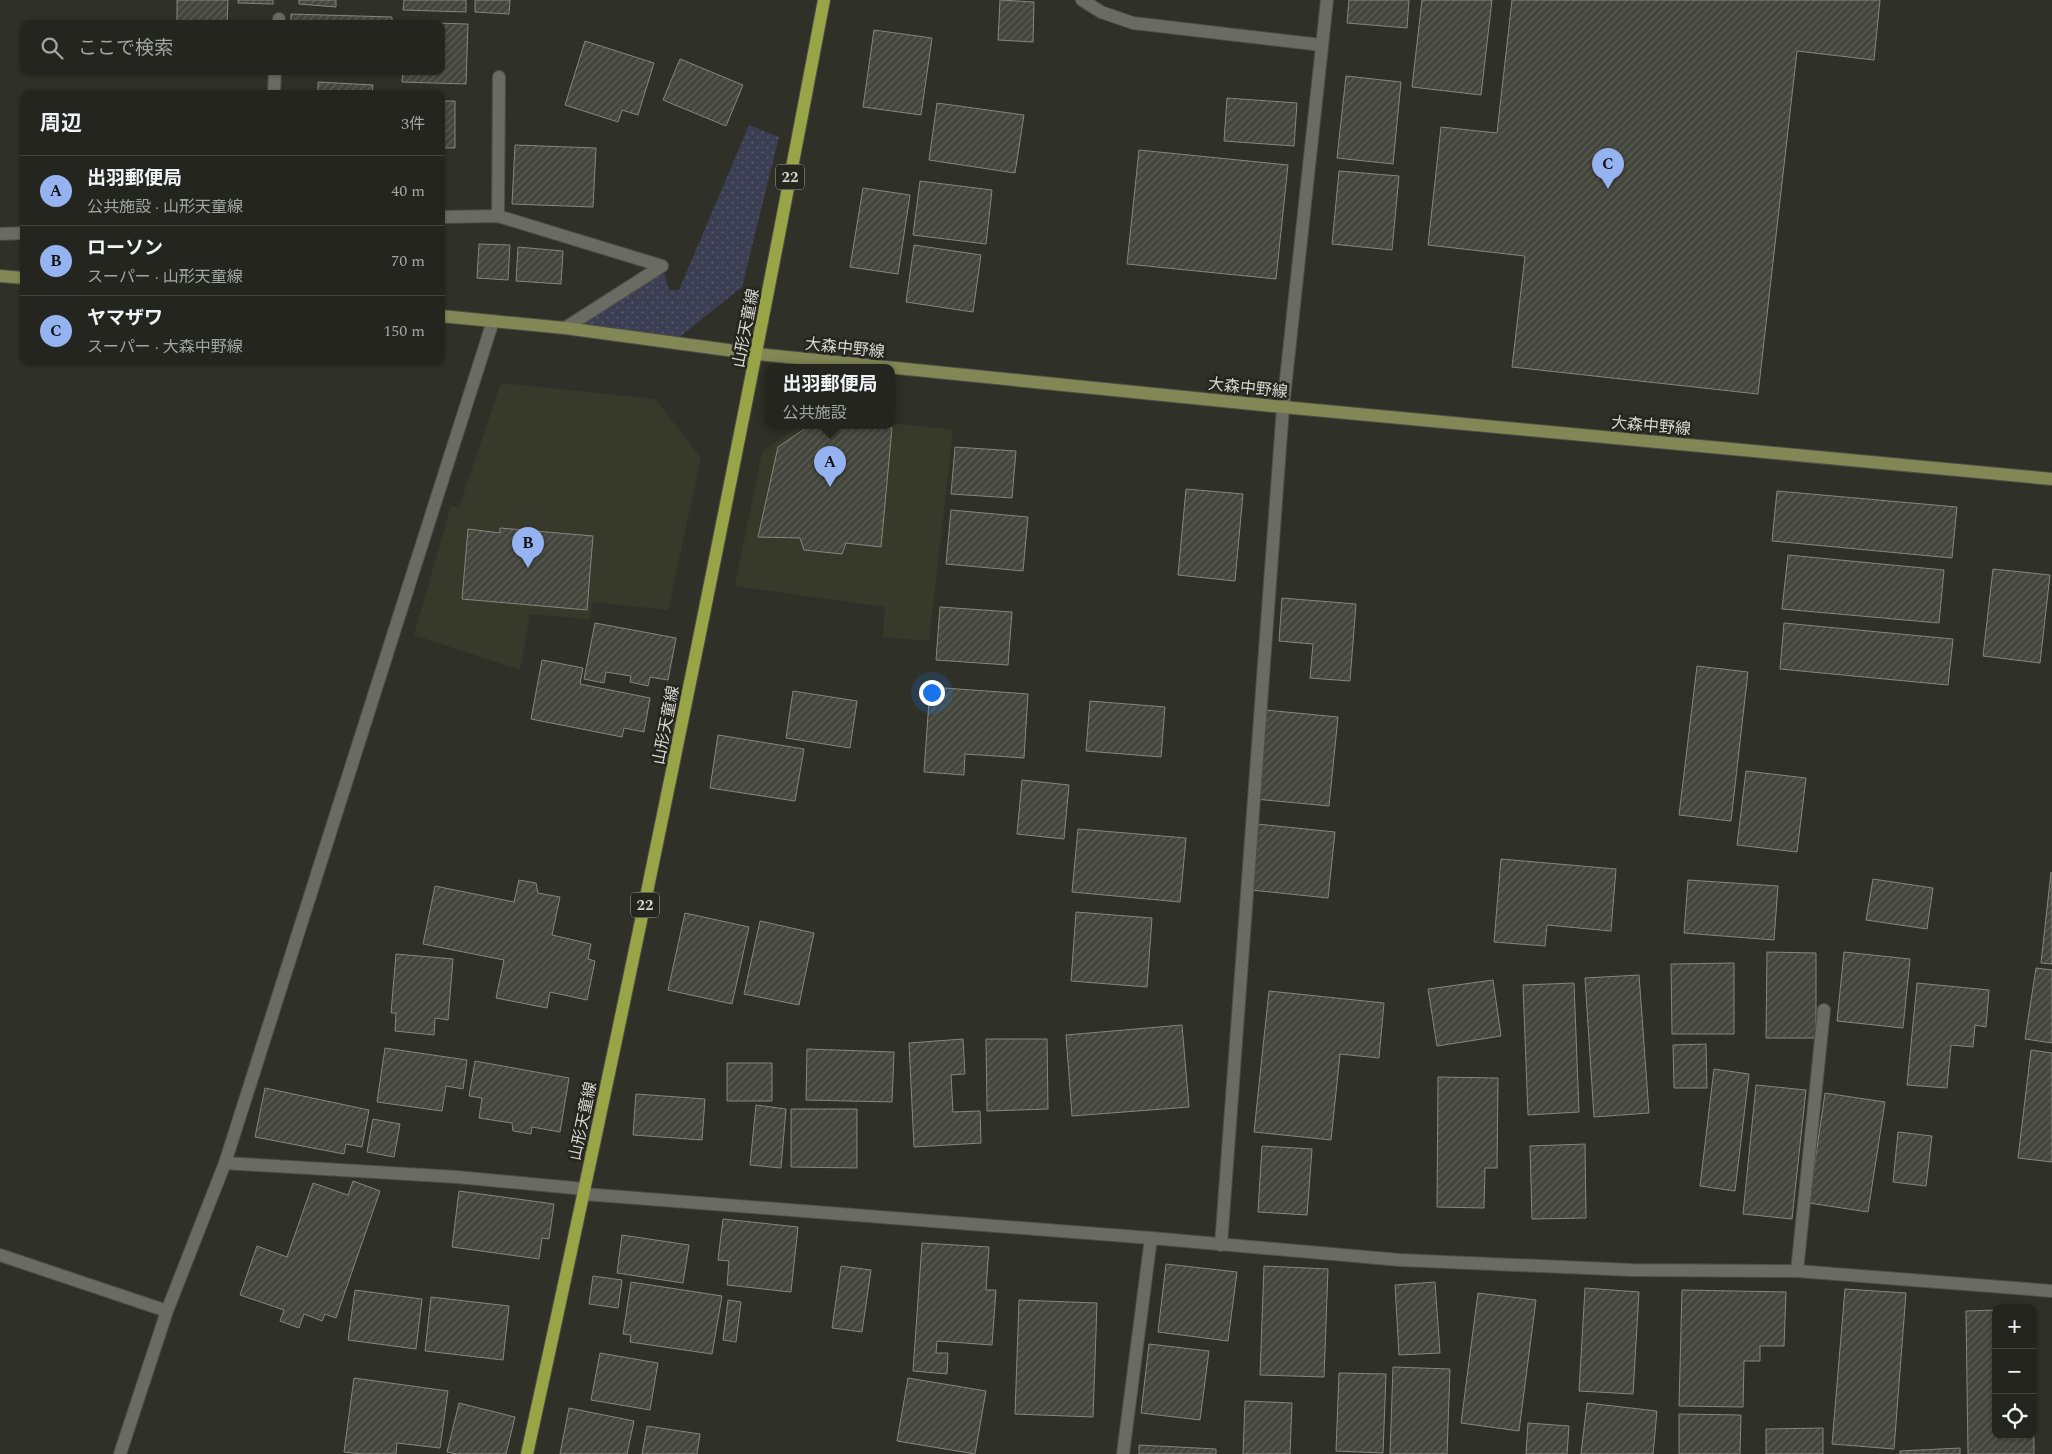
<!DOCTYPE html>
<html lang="ja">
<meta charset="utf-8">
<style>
:root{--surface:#23251e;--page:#2f312b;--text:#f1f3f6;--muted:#a3a5a4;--line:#40423c;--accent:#95b2f1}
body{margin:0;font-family:Spectral,"Noto Sans JP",serif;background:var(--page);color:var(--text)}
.controls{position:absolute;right:15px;bottom:15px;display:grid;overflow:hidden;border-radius:10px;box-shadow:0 1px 4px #0004}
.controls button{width:45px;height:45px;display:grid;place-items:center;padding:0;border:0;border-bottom:1px solid var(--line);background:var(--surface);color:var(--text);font:25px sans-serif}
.you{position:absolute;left:931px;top:692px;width:18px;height:18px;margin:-12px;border:4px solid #fff;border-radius:50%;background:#1a73e8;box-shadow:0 0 0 8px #1a73e833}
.badge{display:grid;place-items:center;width:32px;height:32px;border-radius:50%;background:var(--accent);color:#111;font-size:16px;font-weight:700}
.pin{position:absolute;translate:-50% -41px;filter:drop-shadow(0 1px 2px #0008)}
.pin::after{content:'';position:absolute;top:26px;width:18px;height:15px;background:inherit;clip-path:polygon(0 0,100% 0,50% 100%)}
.popup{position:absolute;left:765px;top:364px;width:130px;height:65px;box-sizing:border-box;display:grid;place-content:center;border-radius:10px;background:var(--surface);filter:drop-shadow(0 1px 4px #0005);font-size:16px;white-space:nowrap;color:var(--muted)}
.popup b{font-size:19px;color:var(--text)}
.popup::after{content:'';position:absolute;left:50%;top:100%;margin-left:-10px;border:10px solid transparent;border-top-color:var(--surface)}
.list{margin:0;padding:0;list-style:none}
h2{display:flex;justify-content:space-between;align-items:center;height:65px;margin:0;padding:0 20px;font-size:21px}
h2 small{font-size:16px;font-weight:400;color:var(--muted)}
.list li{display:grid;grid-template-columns:32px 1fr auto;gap:15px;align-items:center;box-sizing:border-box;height:70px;padding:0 20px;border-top:1px solid var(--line)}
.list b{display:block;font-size:19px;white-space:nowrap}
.list p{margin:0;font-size:16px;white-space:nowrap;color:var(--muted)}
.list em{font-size:16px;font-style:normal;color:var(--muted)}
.icon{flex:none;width:28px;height:28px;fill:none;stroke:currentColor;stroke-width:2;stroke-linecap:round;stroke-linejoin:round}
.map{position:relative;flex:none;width:2052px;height:1454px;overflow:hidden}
.search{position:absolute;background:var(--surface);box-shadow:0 1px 4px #0004;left:20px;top:20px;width:425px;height:55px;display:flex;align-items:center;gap:12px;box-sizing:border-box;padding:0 18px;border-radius:10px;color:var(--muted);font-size:19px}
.panel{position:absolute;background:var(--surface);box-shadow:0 1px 4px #0004;left:20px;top:90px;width:425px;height:275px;border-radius:10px}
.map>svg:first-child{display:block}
.built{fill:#373a2b}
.green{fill:url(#green-dots)}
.building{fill:url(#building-hatch);stroke:#85877d}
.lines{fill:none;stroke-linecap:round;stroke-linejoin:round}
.service-casing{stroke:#4d4e47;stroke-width:14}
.minor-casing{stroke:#4d4e47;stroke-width:14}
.secondary-casing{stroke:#4d4e47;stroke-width:14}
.primary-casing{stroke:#4d4e47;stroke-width:14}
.service{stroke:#6a6c63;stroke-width:12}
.minor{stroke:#6a6c63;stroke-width:12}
.secondary{stroke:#828855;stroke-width:12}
.primary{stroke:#99a447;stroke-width:12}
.labels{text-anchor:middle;stroke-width:5;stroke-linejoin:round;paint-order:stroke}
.shield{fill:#25271f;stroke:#a2a39c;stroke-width:1}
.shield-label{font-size:15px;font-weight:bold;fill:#d7d8d2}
.street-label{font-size:16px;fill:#d7d8d2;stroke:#25271f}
</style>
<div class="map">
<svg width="2052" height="1454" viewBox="0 0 2052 1454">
<defs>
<pattern id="green-dots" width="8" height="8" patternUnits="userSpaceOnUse" patternTransform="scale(1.25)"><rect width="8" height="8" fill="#3c3e53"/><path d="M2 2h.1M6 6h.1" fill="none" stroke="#57596b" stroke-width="1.8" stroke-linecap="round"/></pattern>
<pattern id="building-hatch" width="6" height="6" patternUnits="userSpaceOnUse" patternTransform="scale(1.25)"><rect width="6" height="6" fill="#44453c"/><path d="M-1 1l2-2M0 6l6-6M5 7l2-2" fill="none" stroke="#5e5f57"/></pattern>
</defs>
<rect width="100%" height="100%" fill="#2f3128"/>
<path class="built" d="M501,383L655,399L701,458L668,610L593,602L590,619L530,614L520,670L414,635L451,506L459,507Z
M891,423L953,430L929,641L883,637L885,607L735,586L762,452L800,426H891Z"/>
<path class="green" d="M749,125L779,137L742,287L672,343L565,328L662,266L669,290H679Z"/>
<path class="building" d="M177,0H228L227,24H177Z
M238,0H273V4L238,3Z
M299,0H336V7L299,4Z
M404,0H466V12L403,10Z
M475,0H510L509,14L475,12Z
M1000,0L1034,2L1033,42L998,40Z
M1349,0H1409L1407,28L1347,23Z
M1422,0H1492L1481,95L1412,87Z
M1512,0H1880L1874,60L1797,51L1758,394L1512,367L1525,256L1428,245L1441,127L1497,133Z
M291,14L392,17V24H291Z
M404,22L468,24L466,84L402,82L403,71H441V24H404Z
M874,30L932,38L921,115L863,107Z
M585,41L654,63L638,115L622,110L618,122L565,105Z
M680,59L743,85L726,126L663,100Z
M302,71H390V74Z
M1346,76L1401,82L1393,164L1337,158Z
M318,82L373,85L372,94H318Z
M1227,98L1297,103L1294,146L1224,141Z
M441,101H455V148H441Z
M937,103L1024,115L1015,173L929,160Z
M515,145L596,148L593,207L512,204Z
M1139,150L1288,165L1276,279L1127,264Z
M1339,171L1399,176L1392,250L1332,244Z
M920,181L992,190L986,244L913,235Z
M863,188L910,195L898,274L850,267Z
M479,244L510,245L508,280L477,278Z
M914,245L981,255L973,312L906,302Z
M518,247L563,251L561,284L516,281Z
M809,426H870L892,428L881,547L846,543L842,554L804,550L800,538L758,537L778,447Z
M955,447L1016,451L1012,498L951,494Z
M1186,489L1243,494L1235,581L1178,575Z
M1777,491L1957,507L1952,558L1772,541Z
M951,510L1028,517L1023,571L946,564Z
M500,528L593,536L587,610L462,599L468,529L500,533Z
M1788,555L1944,570L1939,623L1782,609Z
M1993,569L2050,575L2040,663L1983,656Z
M1282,598L1356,604L1350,681L1310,678L1313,644L1279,641Z
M940,607L1012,612L1008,665L936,660Z
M595,623L676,638L668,680L650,677L648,686L630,682L631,676L606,672L604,683L584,679Z
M1784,623L1953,639L1948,685L1780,669Z
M542,660L583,668L580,684L650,698L644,732L624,728L622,737L531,719Z
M1697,666L1748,672L1731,821L1679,815Z
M930,687L1028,694L1024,758L965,754L964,775L924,772Z
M793,691L857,701L850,748L786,738Z
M1090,701L1165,707L1161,757L1086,751Z
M1265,710L1338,717L1329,806L1255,799Z
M718,735L804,749L795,801L710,788Z
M1746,771L1806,778L1797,852L1737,845Z
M1022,780L1069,785L1064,839L1017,834Z
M1257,824L1335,832L1328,898L1251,890Z
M1078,829L1186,838L1180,902L1072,892Z
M1501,859L1616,869L1611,931L1547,925L1545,946L1494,942Z
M2051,872L2052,873V964L2041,963Z
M1873,879L1933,888L1927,929L1866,920Z
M519,880L536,883L538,893L560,897L552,935L591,944L588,959L595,961L587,1000L550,992L547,1008L496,998L504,960L423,944L435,886L514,902Z
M1688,880L1778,886L1774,940L1684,933Z
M1076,912L1152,918L1147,987L1071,981Z
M685,913L749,927L732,1004L668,990Z
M760,921L814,933L799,1005L744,994Z
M1767,952L1816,953V1038H1766Z
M1844,952L1910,959L1903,1028L1837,1021Z
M396,954L453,959L448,1020L435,1018L434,1035L395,1031L396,1013H391Z
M1734,963V1034H1672L1671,964Z
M2036,968L2052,970V1043L2025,1039Z
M1639,975L1649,1113L1594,1117L1585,978Z
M1493,980L1501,1036L1437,1046L1428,989Z
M1574,983L1579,1112L1528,1115L1523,985Z
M1917,983L1989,990L1986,1027L1975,1025L1973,1047L1951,1045L1947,1088L1907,1085Z
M1269,991L1384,1003L1379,1058L1340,1054L1331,1140L1254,1132Z
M1182,1025L1189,1107L1072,1116L1066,1035Z
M963,1039L965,1074L951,1075L953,1112L980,1111L981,1143L914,1147L909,1043Z
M986,1039H1047L1048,1109L987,1111Z
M1706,1044L1707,1088H1674L1673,1045Z
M385,1048L467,1060L463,1089L446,1086L442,1111L377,1102Z
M807,1049L894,1052L892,1102L806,1100Z
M2031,1050L2052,1053V1162L2018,1158Z
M475,1061L569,1078L560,1132L532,1127L531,1134L513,1131L512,1123L479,1118L482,1098L469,1096Z
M727,1063H772V1101H727Z
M1714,1069L1749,1074L1735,1191L1700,1186Z
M1438,1077L1498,1078L1497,1168H1485L1484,1208L1437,1207Z
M1756,1085L1806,1090L1792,1219L1743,1214Z
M265,1088L369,1110L362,1147L346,1144L344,1154L255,1137Z
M1825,1093L1885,1102L1868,1212L1809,1203Z
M636,1094L705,1099L702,1140L633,1135Z
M756,1105L786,1109L781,1168L750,1165Z
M791,1109H857V1168L791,1167Z
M373,1119L400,1124L394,1157L367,1152Z
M1898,1132L1932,1136L1926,1186L1893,1182Z
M1585,1144L1586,1218L1532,1219L1530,1146Z
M1262,1146L1312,1149L1307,1215L1258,1212Z
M353,1181L380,1191L336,1318L325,1314L322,1321L304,1314L299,1328L280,1321L284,1310L240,1295L257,1246L287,1257L313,1183L348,1195Z
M459,1191L554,1204L549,1239L542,1238L539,1259L452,1247Z
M723,1219L798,1227L791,1292L727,1285L729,1261L718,1260Z
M622,1235L689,1245L683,1283L617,1273Z
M922,1243L989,1247L986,1290H996L992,1345L937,1341L936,1353H948L947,1374L913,1371Z
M1166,1264L1237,1272L1228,1341L1158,1332Z
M841,1266L871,1270L862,1332L832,1328Z
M1264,1266L1328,1269L1324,1377L1260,1375Z
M593,1276L622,1280L618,1308L589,1304Z
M631,1282L722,1296L712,1354L630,1342L631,1335L623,1334Z
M1435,1282L1440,1353L1399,1355L1395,1285Z
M1585,1288L1639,1292L1633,1394L1579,1391Z
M1845,1289L1906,1293L1894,1449L1832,1444Z
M355,1290L422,1299L416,1349L348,1340Z
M1682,1290L1786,1292L1784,1346H1760V1361H1744L1743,1407L1679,1406Z
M1478,1293L1536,1300L1519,1431L1461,1423Z
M431,1297L509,1306L503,1360L425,1351Z
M728,1300L741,1302L736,1342L723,1340Z
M1019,1300L1097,1303L1093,1417L1015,1414Z
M1996,1310V1435H2033V1361L2034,1454H1968L1966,1311Z
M1149,1344L1209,1351L1200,1420L1141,1413Z
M600,1353L658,1363L650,1410L591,1400Z
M1393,1367L1450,1369L1447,1454H1390Z
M1339,1373L1386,1374L1383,1453L1336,1451Z
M354,1378L448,1391L440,1448L397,1443L396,1454H361L344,1452Z
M908,1378L986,1391L975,1454L897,1441Z
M1245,1401L1292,1403L1290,1454H1243Z
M459,1403L515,1417L506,1454H457L447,1452Z
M1587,1403L1657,1411L1653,1454H1581Z
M569,1408L634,1421L627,1454H560Z
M1679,1414L1741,1415L1740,1454H1679Z
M1528,1423L1569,1426L1567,1454H1526Z
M647,1426L700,1434L697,1454H642Z
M1823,1428V1454H1766V1429Z
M1139,1445L1216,1449V1454H1139Z
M1960,1448V1454H1900V1451Z"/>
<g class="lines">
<defs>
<path id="service" d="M279,24V19
M274,94L275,71
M498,216L499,77
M441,217L498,216L662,266L565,328
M0,234L24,233
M0,1255L167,1311
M1797,1271L1824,1010
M120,1454L167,1311L225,1163L493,321"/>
<path id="minor" d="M1082,0L1101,12L1133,23L1322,45
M225,1163L457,1177L585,1189
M584,1194L1151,1238L1400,1260L1632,1270L1797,1271L2052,1291
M1221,1245L1283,407L1327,0
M1123,1454L1151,1238"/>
<path id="secondary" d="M0,276L24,278
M441,316L565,328L757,354L1283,407L2052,479"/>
<path id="primary" d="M527,1454C633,971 732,486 824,0"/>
</defs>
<use href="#service" class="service-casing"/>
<use href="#minor" class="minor-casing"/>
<use href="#secondary" class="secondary-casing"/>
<use href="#primary" class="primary-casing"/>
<use href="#service" class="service"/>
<use href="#minor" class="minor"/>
<use href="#secondary" class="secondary"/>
<use href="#primary" class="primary"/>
</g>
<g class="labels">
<g class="shield">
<rect x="776" y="164.5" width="28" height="25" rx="4"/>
<rect x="631" y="892.5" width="28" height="25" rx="4"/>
</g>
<g class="shield-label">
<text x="790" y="182">22</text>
<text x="645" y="910">22</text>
</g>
<g class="street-label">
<text transform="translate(745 328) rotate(-79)" y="6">山形天童線</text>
<text transform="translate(845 347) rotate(6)" y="6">大森中野線</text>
<text transform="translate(1248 387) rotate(6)" y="6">大森中野線</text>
<text transform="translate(1651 425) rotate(5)" y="6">大森中野線</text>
<text transform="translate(665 725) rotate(-79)" y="6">山形天童線</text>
<text transform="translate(582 1121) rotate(-78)" y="6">山形天童線</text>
</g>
</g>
</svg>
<div class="controls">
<button>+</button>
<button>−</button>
<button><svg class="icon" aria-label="locate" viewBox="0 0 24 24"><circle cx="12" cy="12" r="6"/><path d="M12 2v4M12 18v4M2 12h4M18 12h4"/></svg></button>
</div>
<div class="you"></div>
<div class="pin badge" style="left:830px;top:487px">A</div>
<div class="popup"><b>出羽郵便局</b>公共施設</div>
<div class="pin badge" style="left:528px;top:568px">B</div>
<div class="pin badge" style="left:1608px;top:189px">C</div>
<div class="search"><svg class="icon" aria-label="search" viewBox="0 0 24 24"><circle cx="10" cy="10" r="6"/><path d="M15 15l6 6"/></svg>ここで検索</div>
<section class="panel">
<h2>周辺<small>3件</small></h2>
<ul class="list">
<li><span class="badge">A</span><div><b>出羽郵便局</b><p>公共施設 · 山形天童線</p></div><em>40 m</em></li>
<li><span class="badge">B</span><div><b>ローソン</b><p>スーパー · 山形天童線</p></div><em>70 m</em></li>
<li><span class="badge">C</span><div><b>ヤマザワ</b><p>スーパー · 大森中野線</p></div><em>150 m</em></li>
</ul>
</section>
</div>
